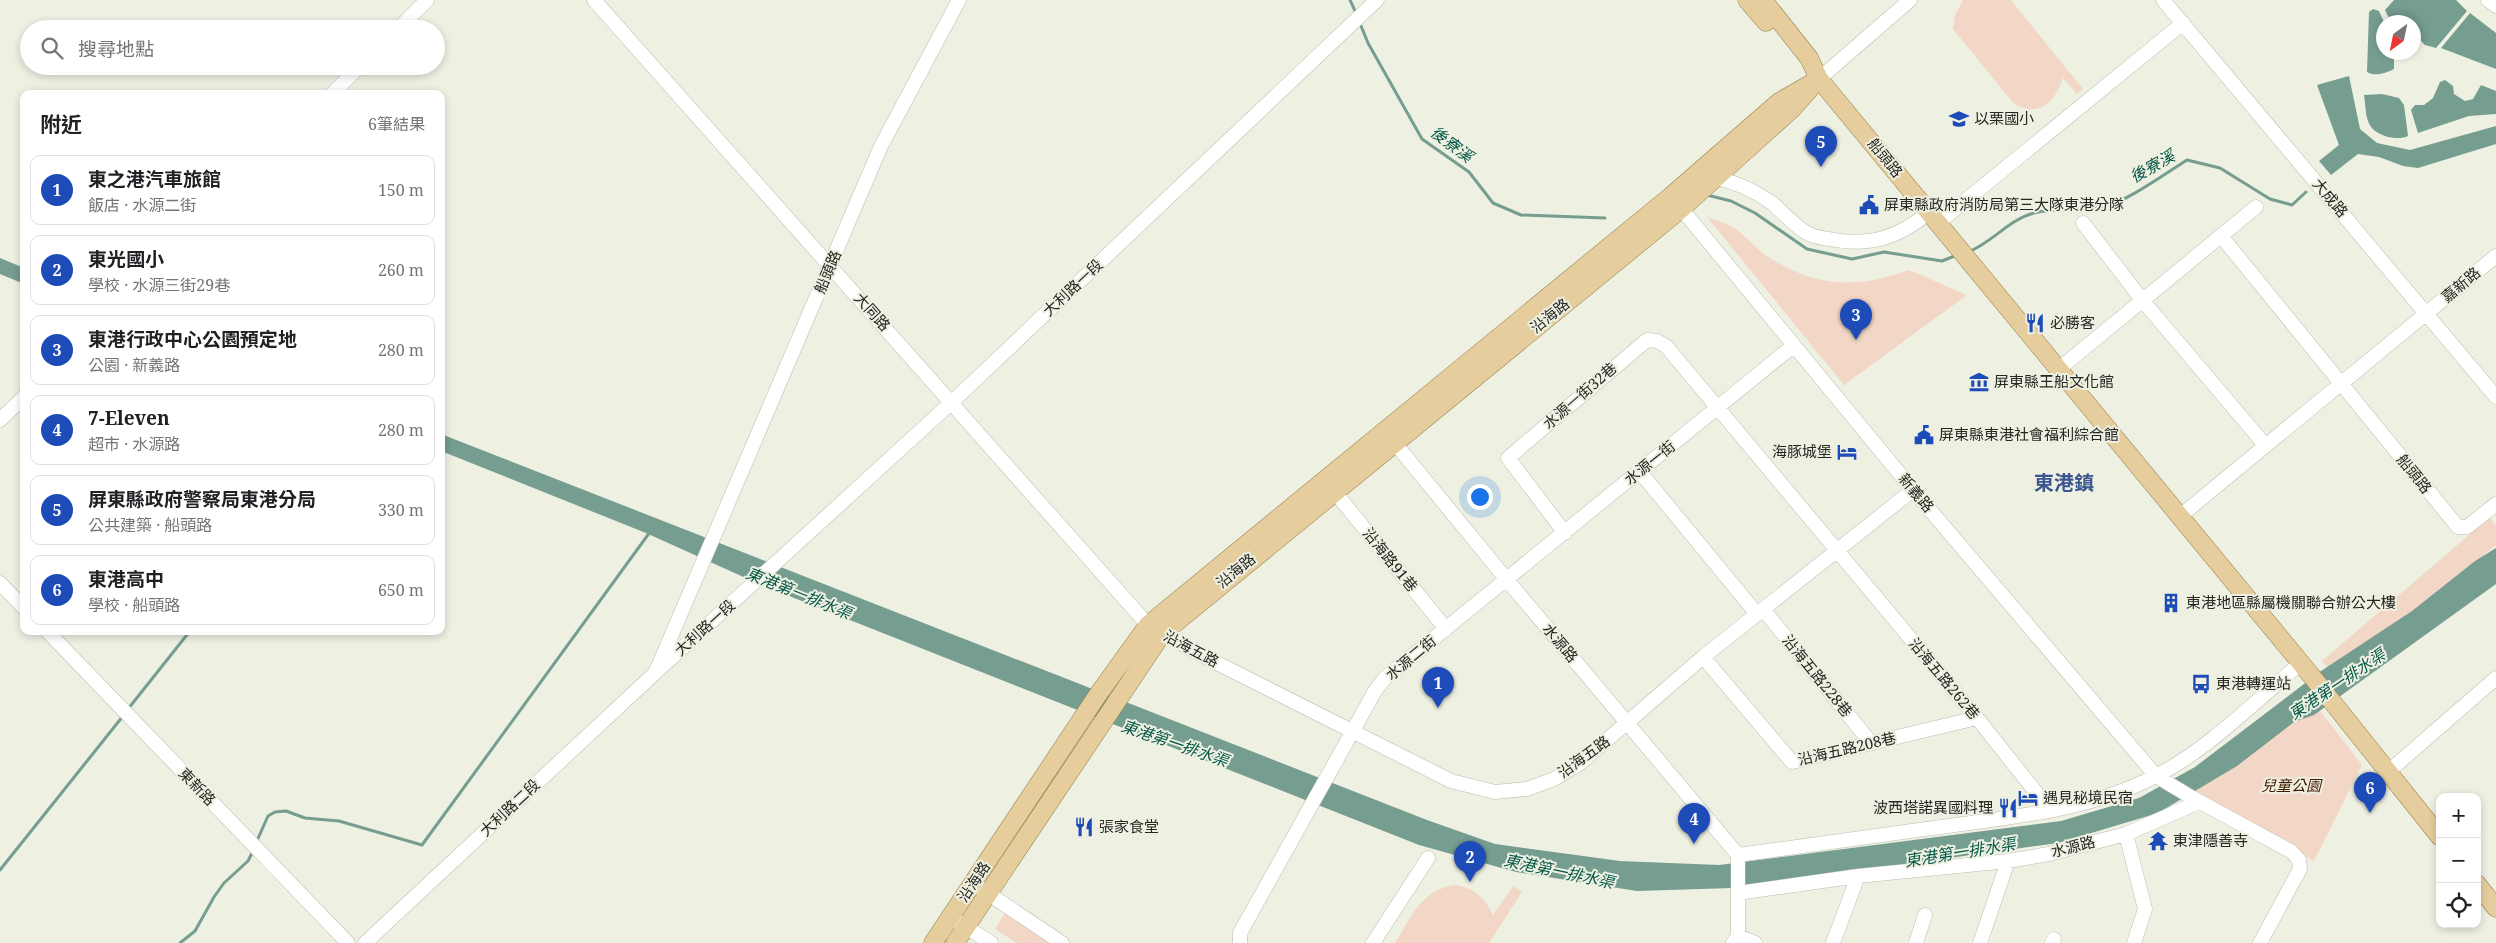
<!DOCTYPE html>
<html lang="zh-TW">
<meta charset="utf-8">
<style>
:root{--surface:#fff;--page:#f6f6f6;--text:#202124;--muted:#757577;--line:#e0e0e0;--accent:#1d4bb8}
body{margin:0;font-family:"Noto Serif","Noto Sans TC",serif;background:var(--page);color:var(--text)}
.controls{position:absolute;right:15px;bottom:15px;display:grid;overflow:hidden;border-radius:10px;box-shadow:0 2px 8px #0003}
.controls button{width:45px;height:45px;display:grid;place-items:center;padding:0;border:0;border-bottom:1px solid var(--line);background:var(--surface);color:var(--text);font:25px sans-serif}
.compass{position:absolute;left:2376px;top:15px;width:45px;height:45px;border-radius:50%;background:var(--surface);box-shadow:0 2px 8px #0003;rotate:213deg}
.you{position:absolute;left:1479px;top:496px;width:18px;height:18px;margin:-12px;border:4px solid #fff;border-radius:50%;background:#1a73e8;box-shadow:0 0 0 8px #1a73e833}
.badge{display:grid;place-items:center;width:32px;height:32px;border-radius:50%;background:var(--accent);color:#fff;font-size:16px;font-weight:700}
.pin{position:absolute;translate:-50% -41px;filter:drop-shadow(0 1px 2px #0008)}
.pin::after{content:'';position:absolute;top:26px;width:18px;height:15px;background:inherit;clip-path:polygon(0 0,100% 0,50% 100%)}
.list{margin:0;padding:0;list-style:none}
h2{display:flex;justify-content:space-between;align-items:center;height:65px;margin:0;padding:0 20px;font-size:21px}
h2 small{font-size:16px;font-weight:400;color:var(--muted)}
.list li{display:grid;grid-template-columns:32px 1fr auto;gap:15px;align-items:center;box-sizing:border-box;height:70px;margin:0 10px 10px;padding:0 10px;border:1px solid var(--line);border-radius:10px}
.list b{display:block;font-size:19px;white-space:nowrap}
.list p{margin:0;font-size:16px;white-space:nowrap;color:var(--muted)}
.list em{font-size:16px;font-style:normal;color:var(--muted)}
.icon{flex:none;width:28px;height:28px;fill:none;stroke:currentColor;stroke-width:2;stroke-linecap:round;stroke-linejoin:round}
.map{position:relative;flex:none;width:2496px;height:943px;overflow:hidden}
.search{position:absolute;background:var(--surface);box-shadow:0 2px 8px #0003;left:20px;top:20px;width:425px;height:55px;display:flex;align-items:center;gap:12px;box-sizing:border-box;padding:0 18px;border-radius:28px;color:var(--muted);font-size:19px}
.panel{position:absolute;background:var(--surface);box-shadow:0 2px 8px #0003;left:20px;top:90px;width:425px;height:545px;border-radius:10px}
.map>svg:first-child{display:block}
.green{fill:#f3d7c6}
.water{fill:#759d90}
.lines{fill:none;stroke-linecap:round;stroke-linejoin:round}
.stream{stroke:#759d90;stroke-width:3}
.minor-casing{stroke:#bbbcaf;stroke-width:15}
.major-casing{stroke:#977d48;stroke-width:19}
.minor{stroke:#fff;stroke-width:14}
.major{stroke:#e5cd9e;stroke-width:18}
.labels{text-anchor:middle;stroke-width:4;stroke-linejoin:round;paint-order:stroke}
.poi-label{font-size:15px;fill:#272722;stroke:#eef0e2;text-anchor:start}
.street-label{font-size:15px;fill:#272722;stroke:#eef0e2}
.park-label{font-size:15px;font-style:italic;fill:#461c00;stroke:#eef0e2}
.water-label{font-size:16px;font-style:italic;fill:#045746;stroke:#eef0e2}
.district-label{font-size:20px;font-weight:bold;fill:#3a558f;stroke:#eef0e2}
</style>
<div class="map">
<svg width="2496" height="943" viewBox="0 0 2496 943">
<rect width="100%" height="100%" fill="#eef0e2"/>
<path class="green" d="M1963,0H2011L2083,89L2077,94L2063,78C2055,101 2041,118 2014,104L1953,29L1955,15Z
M1707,217C1715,220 1725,222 1732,227C1745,234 1755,248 1767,256C1815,288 1856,289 1909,270L1967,295L1844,385Z
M2490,517L2496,526V545L2406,620L2329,669L2322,661Z
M2315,704L2362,765L2314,861L2186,791Z
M1457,885C1475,889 1485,898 1493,915L1513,886L1522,892L1489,943H1395C1412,916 1422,888 1457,885Z
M1006,911L1053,943H1017L995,929Z"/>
<path class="water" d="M2394,0H2456L2467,11L2436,48L2425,45L2414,34V22H2391L2385,10Z
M2373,9L2379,11L2384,22V52L2394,53V69C2386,73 2375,77 2367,72L2369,12Z
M2470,13L2496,33V69L2441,48Z
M2349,76L2360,129L2377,143L2410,150L2496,126V144L2418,168L2403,166L2379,157L2358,154L2331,175L2319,161L2339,145L2317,85Z
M2445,80L2453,86L2454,94L2465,101L2473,99L2481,85L2496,91V114L2469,116L2418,133L2411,110L2415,105H2424L2433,98L2440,82Z
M2382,94L2399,98L2404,105L2408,136C2402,139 2394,138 2388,137C2364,130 2367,116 2364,95Z
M0,258L24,268V284L0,274Z
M441,434L1427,820L1495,844L1620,861L1719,865L2061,821L2139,798L2195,767L2321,671L2412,611L2475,561L2496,548V584L2314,715L2294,722L2237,766L2158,813L2058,843L1732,888L1637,891L1516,872L1419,845L759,584L646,533L441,451Z"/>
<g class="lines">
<path class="stream" d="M1350,0L1356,13
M1359,21L1368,43L1422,139L1469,172L1493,203L1521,215L1605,218
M1707,195L1731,201L1755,213L1807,249L1852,259L1884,252L1942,261L1957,255
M1968,252C1992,243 2008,220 2034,213C2056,207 2080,212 2103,207C2126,202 2165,174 2187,160L2220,168L2270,199L2292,205L2306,192
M128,709L190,631
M256,843L268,816L275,812L286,811L305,818L339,821L422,845L650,532
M0,870L123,716
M180,943L195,931L214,897L224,883L248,861L253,851"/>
<defs>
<path id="minor" d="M594,0L1148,625L1207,658L1451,781L1495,792L1527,789L1554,779L1579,764L1703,657L1913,490
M2163,0L2496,397
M2488,0L2496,6
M398,29L427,0
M1819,79L1910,0
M332,94L360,66
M1716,178C1736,182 1755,191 1772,203C1784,213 1793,225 1807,233C1813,237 1822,238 1829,239C1868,247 1899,238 1929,212
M1675,201L1913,490L2156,776L2191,797L2292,852L2299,860L2300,869L2260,943
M1938,223L2183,23
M2083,223L2143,301L2265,445
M2221,236L2458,527H2467L2496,504
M2059,369L2256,207
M0,420L24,397
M1389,436L1507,580L1738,855V936L1733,943
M1640,472L1757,614
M1334,491L1446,629
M2179,517L2496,256
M1565,533L1508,458L1647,340L1657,341L1666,346L1977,718L2050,810
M0,583L24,608
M1763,609L1871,743
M47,631L348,943
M1703,657L1792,762L1977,718
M657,669L881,146L959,0
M2388,772L2496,678
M2126,834L2145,909L2134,943
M1738,855C1805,846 1873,836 1941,827C2013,817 2089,810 2154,777C2209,749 2254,702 2301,663
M980,888L1062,943
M1738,893L1858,876L2008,861L2049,854L2126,834L2199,802
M957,921L991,943
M1738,936L1755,943
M365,943L655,673L952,402L1377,0
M1240,943V933L1375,691L1385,678L1793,346
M1373,943L1428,858
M1833,943L1858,876
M1916,943L1925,915
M1980,943L2008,861
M2052,943L2054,939"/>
<path id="major" d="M1747,0L1766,22
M1763,0L1809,58L1819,79L2314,679L2440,837
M2477,884L2496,908
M933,943L1097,696L1148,625L1671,196L1779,102L1819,79
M955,943L1162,634L1681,209L1792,109L1810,89"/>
</defs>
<use href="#minor" class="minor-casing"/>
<use href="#major" class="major-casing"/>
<use href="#minor" class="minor"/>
<use href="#major" class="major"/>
</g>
<defs>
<symbol id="school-bare" viewBox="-9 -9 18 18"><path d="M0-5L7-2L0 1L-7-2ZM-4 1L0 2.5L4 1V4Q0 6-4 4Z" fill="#1d4bb8" stroke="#eef0e2" stroke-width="2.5" paint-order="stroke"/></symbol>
<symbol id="civic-bare" viewBox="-9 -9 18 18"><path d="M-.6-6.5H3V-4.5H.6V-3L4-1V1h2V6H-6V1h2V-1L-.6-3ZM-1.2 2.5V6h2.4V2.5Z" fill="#1d4bb8" stroke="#eef0e2" stroke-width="2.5" paint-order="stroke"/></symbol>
<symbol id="restaurant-bare" viewBox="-9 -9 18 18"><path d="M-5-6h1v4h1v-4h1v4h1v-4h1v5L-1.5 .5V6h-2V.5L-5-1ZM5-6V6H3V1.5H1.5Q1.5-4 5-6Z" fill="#1d4bb8" stroke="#eef0e2" stroke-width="2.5" paint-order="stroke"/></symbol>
<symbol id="museum-bare" viewBox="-9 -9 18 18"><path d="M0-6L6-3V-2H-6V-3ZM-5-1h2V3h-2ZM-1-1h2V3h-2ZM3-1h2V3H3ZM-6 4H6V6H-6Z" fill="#1d4bb8" stroke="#eef0e2" stroke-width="2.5" paint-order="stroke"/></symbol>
<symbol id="hotel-bare" viewBox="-9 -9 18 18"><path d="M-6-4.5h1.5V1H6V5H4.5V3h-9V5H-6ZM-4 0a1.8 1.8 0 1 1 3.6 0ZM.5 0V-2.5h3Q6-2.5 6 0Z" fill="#1d4bb8" stroke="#eef0e2" stroke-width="2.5" paint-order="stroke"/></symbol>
<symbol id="building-bare" viewBox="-9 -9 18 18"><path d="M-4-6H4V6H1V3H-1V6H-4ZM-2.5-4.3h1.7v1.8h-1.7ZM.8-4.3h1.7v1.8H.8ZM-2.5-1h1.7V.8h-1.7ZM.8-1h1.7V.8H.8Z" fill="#1d4bb8" stroke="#eef0e2" stroke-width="2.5" paint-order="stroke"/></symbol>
<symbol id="bus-bare" viewBox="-9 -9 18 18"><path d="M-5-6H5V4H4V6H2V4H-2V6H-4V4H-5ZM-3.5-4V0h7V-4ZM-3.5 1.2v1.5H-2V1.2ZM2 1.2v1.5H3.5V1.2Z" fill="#1d4bb8" stroke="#eef0e2" stroke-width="2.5" paint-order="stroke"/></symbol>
<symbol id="temple-bare" viewBox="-9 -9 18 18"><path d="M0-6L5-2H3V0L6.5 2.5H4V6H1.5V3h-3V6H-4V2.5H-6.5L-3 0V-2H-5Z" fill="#1d4bb8" stroke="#eef0e2" stroke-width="2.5" paint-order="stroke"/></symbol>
</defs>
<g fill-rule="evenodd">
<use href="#school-bare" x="1945" y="105" width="28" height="28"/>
<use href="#civic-bare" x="1855" y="191" width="28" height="28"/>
<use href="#restaurant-bare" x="2021" y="309" width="28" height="28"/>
<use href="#museum-bare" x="1965" y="368" width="28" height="28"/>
<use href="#civic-bare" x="1910" y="421" width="28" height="28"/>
<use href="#hotel-bare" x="1833" y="438" width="28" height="28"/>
<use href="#building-bare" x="2157" y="589" width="28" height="28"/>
<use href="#bus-bare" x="2187" y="670" width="28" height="28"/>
<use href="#hotel-bare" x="2014" y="784" width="28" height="28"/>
<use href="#restaurant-bare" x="1994" y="794" width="28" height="28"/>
<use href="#restaurant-bare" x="1070" y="813" width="28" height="28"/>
<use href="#temple-bare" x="2144" y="827" width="28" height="28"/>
</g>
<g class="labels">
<g class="poi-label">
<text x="1974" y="124">以栗國小</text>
<text x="1884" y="210">屏東縣政府消防局第三大隊東港分隊</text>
<text x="2050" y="328">必勝客</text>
<text x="1994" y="387">屏東縣王船文化館</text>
<text x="1939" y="440">屏東縣東港社會福利綜合館</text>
<text x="1832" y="457" text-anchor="end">海豚城堡</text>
<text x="2186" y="608">東港地區縣屬機關聯合辦公大樓</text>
<text x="2216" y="689">東港轉運站</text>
<text x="2043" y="803">遇見秘境民宿</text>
<text x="1993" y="813" text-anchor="end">波西塔諾異國料理</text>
<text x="1099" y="832">張家食堂</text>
<text x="2173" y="846">東津隱善寺</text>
</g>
<g class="street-label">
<text transform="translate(1885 158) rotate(51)" y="5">船頭路</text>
<text transform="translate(2330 198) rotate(50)" y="5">大成路</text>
<text transform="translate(828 272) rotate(-67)" y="5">船頭路</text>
<text transform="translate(2461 285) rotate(-40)" y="5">嘉新路</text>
<text transform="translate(1073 288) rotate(-43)" y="5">大利路一段</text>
<text transform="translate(872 312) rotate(48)" y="5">大同路</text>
<text transform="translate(1550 316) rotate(-39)" y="5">沿海路</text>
<text transform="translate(1580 396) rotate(-41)" y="5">水源一街32巷</text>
<text transform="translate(1650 463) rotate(-39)" y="5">水源一街</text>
<text transform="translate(2414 474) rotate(51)" y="5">船頭路</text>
<text transform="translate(1916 493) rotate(50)" y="5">新義路</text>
<text transform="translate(1390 560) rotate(51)" y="5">沿海路91巷</text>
<text transform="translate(1236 571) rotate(-39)" y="5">沿海路</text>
<text transform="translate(705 628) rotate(-42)" y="5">大利路一段</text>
<text transform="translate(1560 643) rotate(50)" y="5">水源路</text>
<text transform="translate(1191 649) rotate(28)" y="5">沿海五路</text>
<text transform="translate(1411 658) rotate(-40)" y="5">水源二街</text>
<text transform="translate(1817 676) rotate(51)" y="5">沿海五路228巷</text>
<text transform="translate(1944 679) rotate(50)" y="5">沿海五路262巷</text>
<text transform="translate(1847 749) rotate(-13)" y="5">沿海五路208巷</text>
<text transform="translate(1584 757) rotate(-36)" y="5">沿海五路</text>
<text transform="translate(197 787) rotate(46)" y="5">東新路</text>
<text transform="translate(510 808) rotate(-43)" y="5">大利路二段</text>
<text transform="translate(2073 847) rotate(-14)" y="5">水源路</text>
<text transform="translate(974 882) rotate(-56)" y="5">沿海路</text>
</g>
<g class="park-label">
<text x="2291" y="791">兒童公園</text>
</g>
<g class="water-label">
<text transform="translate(1452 144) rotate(37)" y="6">後寮溪</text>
<text transform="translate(2152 166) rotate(-29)" y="6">後寮溪</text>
<text transform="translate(799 593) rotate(22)" y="6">東港第一排水渠</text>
<text transform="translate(2337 684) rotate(-34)" y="6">東港第一排水渠</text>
<text transform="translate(1175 743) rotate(19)" y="6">東港第一排水渠</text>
<text transform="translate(1960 852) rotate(-9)" y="6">東港第一排水渠</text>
<text transform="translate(1559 871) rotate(12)" y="6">東港第一排水渠</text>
</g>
<g class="district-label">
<text x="2064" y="490">東港鎮</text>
</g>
</g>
</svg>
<div class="controls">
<button>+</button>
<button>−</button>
<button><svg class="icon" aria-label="locate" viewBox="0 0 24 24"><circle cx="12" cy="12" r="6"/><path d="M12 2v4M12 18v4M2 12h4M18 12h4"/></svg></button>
</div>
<svg class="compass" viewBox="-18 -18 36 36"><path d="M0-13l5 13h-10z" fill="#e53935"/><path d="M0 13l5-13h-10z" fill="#757577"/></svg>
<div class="you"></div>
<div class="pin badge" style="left:1438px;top:708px">1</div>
<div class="pin badge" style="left:1470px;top:882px">2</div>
<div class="pin badge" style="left:1856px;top:340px">3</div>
<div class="pin badge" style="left:1694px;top:844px">4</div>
<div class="pin badge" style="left:1821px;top:167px">5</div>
<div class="pin badge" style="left:2370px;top:813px">6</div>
<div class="search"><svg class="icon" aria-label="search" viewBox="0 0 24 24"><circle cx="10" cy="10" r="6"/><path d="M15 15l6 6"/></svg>搜尋地點</div>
<section class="panel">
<h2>附近<small>6筆結果</small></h2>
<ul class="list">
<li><span class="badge">1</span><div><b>東之港汽車旅館</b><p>飯店 · 水源二街</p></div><em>150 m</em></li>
<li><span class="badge">2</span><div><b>東光國小</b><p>學校 · 水源三街29巷</p></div><em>260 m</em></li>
<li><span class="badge">3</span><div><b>東港行政中心公園預定地</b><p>公園 · 新義路</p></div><em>280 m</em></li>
<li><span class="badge">4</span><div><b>7-Eleven</b><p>超市 · 水源路</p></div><em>280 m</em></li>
<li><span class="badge">5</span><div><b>屏東縣政府警察局東港分局</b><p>公共建築 · 船頭路</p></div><em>330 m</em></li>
<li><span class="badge">6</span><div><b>東港高中</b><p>學校 · 船頭路</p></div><em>650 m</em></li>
</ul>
</section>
</div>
